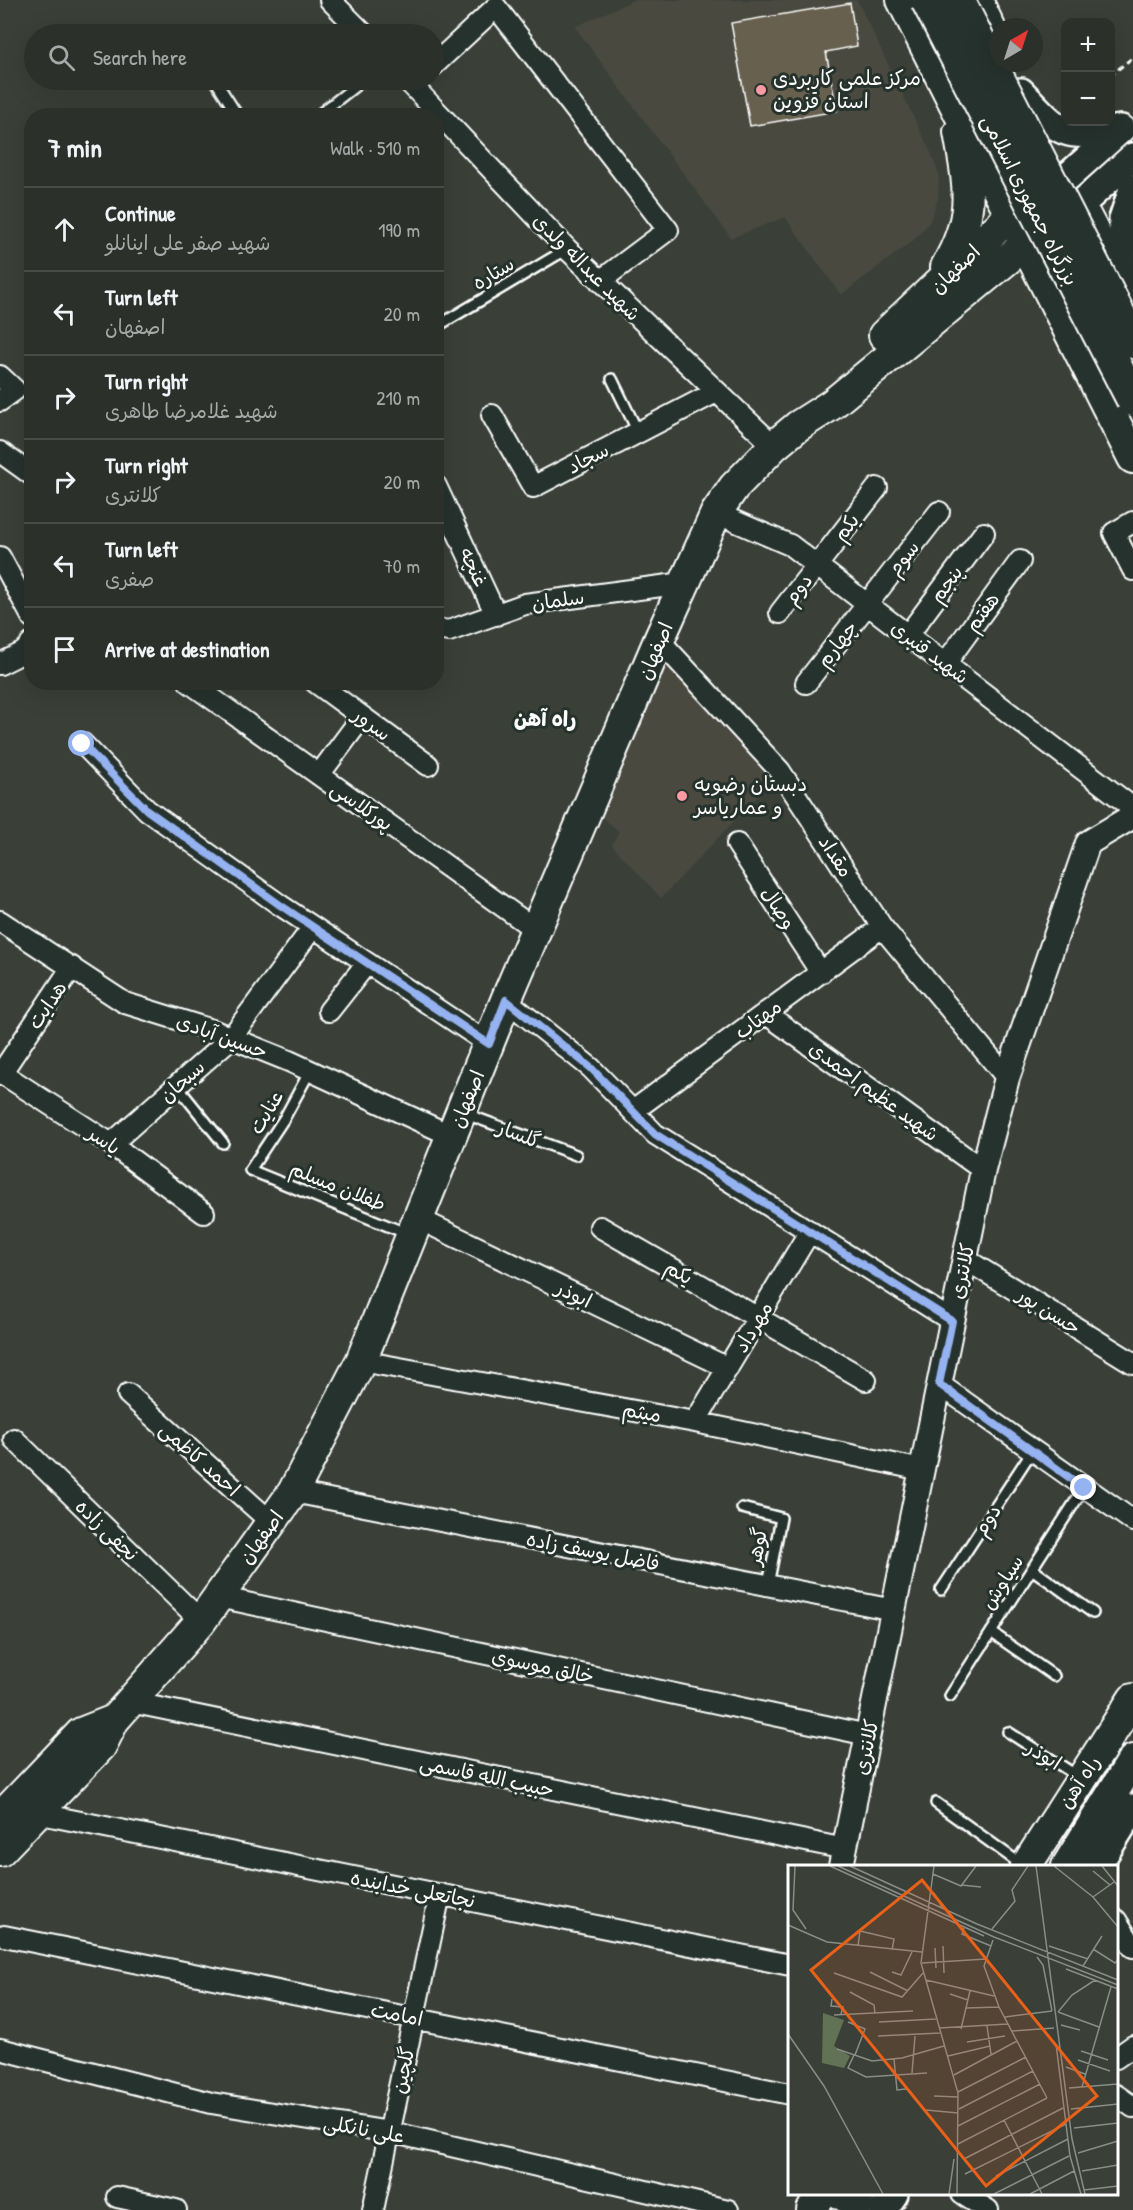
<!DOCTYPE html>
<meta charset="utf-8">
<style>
:root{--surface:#2c302a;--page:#383c36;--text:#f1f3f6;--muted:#a6a9a8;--line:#484b47}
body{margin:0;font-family:"Patrick Hand","Playpen Sans Arabic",sans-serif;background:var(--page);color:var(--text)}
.controls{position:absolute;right:18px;top:18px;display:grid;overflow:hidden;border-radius:12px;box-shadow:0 6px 24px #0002}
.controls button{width:54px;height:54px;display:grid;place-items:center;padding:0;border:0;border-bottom:2px solid var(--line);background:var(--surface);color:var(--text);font:30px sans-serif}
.compass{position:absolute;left:989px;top:18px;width:54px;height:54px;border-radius:50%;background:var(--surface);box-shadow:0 6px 24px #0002;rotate:39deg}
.stop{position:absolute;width:18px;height:18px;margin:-14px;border:4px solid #95b2f1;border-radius:50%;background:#fff}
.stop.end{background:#95b2f1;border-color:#fff;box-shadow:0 2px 6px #0008}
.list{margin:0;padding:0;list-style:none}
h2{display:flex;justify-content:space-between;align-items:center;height:78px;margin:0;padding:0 24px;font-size:26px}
h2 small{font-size:20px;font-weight:400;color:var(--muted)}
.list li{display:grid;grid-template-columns:39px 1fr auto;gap:18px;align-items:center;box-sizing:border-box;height:84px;padding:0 24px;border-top:2px solid var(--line)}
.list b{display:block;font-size:22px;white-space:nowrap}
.list p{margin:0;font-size:20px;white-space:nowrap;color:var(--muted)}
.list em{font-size:20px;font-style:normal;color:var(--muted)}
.icon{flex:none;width:33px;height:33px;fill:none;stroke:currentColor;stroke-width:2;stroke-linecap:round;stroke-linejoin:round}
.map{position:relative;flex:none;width:1133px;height:2210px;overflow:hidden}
.search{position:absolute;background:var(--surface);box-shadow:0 6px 24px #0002;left:24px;top:24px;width:420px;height:66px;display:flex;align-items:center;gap:15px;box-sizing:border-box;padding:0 21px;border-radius:33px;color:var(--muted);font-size:22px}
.panel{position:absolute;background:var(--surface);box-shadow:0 6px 24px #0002;left:24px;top:108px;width:420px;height:582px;border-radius:24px}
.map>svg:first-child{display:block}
.built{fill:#484a3f}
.building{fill:#676050;stroke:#fff;stroke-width:1.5}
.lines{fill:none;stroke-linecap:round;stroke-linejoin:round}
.service-casing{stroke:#fff;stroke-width:14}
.minor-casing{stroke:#fff;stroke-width:24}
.tertiary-casing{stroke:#fff;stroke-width:28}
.secondary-casing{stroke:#fff;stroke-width:32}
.primary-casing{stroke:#fff;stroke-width:34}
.path{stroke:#fff;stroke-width:3;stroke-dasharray:6 4.5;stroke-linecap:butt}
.service{stroke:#26332d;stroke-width:9}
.minor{stroke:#26332d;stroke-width:20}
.tertiary{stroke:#26332d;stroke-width:24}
.secondary{stroke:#26332d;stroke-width:27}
.primary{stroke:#26332d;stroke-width:30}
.trunk-bridge-casing{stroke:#fff;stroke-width:36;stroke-linecap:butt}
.trunk-bridge{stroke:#26332d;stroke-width:32}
.route{stroke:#95b2f1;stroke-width:8}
.poi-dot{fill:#ff9aa2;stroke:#26332d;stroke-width:2}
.labels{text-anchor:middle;stroke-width:6;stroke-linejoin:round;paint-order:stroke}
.poi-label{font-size:20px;fill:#fff;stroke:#26332d;text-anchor:start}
.street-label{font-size:20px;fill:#fff;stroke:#26332d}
.neighbourhood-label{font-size:21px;font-weight:bold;fill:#fff;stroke:#26332d}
.inset-road{fill:none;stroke:#898c88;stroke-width:1.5}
.view{fill:#e96118;fill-opacity:0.15;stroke:#e96118;stroke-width:3}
.inset-edge{fill:none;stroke:#fff;stroke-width:3}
</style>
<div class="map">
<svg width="1133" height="2210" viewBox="0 0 1133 2210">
<rect width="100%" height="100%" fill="#3a4038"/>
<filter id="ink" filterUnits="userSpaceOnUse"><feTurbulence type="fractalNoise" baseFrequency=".0167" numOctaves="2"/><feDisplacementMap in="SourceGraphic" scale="12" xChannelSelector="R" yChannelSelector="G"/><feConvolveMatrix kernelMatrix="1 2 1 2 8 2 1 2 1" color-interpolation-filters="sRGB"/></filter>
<g filter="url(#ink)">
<path class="built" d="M634,0H857L931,153L939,175L938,199L930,221L915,239L841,295L785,217L731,238L575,27Z
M669,658L776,777L661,898L612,845L619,831L597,814Z"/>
<path class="building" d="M850,3L857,46L826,52L837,111L750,126L731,23Z"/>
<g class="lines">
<defs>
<path id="service" d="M215,80L238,116
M317,116L363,80
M436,327L567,249
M612,379L638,432
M310,1071L285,1117L250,1170L408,1234
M177,1086L223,1143
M466,1114L576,1155
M742,1508L781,1518L768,1585
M1032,1569L1093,1613
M941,1590L1032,1451
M991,1632L1054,1676
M950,1696L1084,1488
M1008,1732L1079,1777
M936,1803L1022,1865"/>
<path id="minor" d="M330,0L364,34
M434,65L496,7L668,230L600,281
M407,80L567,249L774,446
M0,376L15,390L0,401
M492,415L533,487L716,392
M0,452L32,475
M436,486L496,615
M716,513L790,545L1133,808
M1133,522L1114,533L1133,570
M0,557L32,617
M780,613L877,488
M436,629L449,631L525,604L684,583
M908,635L984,533
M659,640L780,771L882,927L1007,1078
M0,664L24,652L32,643
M945,664L1020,561
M189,682L536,930
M315,682L428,765
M806,683L939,512
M83,744L147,810L280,905L489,1044
M319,775L362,717
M737,844L821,973
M0,921L125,1003L212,1030L289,1061L452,1136
M506,1000L591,1068L655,1134L952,1321
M329,1011L367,963
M765,1013L983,1170
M0,1072L111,1144L204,1213
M0,1075L72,967
M633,1111L882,927
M111,1144L231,1038L313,927
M419,1219L728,1368
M600,1227L866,1380
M965,1259L1133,1363
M361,1361L695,1422L922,1470
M939,1384L1133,1521
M128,1394L272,1523
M695,1422L810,1231
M14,1439L201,1621
M293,1492L894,1610
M218,1597L868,1735
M130,1702L845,1849
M36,1813L790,1965
M1116,1920L1133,1947
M4,1936L790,2094
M0,2049L211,2103L390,2132L728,2210
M1116,2058L1133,2046
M1116,2095L1133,2107
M962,2194L988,2210
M117,2197L176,2210
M373,2210L440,1894"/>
<path id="tertiary" d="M841,1866L983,1170L1007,1078L1088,843L1133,816"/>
<path id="secondary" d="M1021,92C1061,134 1061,139 1121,129
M1065,179L1121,129
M1080,205L1133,157
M1122,285L1123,219L1133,189
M1097,1866L1133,1808
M883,2210L894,2194"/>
<path id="primary" d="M902,0L1133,458
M977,0L998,45
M1086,217L1133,307
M946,267C976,215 969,189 959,132
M884,335L1012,214L1028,204
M0,1818L81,1733L114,1720
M0,1851L101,1746L114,1720L201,1621L293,1492L361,1361L506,1000L659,640L716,513L734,487L774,446L798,426L831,405L1026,244L1066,216
M1026,1866L1133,1699
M1067,1866L1133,1760
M841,2194L858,2204
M812,2210L821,2194"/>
</defs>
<use href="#service" class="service-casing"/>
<use href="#minor" class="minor-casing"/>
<use href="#tertiary" class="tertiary-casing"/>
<use href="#secondary" class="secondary-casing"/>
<use href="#primary" class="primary-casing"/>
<path class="path" d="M1110,76L1133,57"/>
<use href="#service" class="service"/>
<use href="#minor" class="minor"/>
<use href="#tertiary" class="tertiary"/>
<use href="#secondary" class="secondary"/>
<use href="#primary" class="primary"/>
<defs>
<path id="trunk-bridge" d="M927,0L1133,400
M958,0L1133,342"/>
</defs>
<use href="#trunk-bridge" class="trunk-bridge-casing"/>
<use href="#trunk-bridge" class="trunk-bridge"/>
</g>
</g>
<g class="lines" filter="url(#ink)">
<path class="route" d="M82,744L147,810L280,905L489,1044L506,1000L591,1068L655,1134L952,1321L939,1384L1084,1488"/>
</g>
<g class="poi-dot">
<circle cx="761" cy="90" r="6"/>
<circle cx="682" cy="796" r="6"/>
</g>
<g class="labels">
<g class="poi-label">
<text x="773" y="85">مرکز علمی کاربردی<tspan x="773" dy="23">استان قزوین</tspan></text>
<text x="694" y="791">دبستان رضویه<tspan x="694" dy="23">و عماریاسر</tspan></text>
</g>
<g class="street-label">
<text transform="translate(1030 200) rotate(63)" y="7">بزرگراه جمهوری اسلامی</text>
<text transform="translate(587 267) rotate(45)" y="7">شهید عبداله ولدی</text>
<text transform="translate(955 269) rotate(-44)" y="7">اصفهان</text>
<text transform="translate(493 273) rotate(-31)" y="7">ستاره</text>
<text transform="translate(588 458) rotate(-27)" y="7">سجاد</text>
<text transform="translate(846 527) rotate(-52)" y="7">یکم</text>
<text transform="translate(903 558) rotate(-52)" y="7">سوم</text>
<text transform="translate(474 567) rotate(65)" y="7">غنچه</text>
<text transform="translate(946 584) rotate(-53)" y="7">پنجم</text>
<text transform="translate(798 589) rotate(-53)" y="7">دوم</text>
<text transform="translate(558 600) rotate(-8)" y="7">سلمان</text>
<text transform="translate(982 612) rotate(-54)" y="7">هفتم</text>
<text transform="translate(837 644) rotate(-52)" y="7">چهارم</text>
<text transform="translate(655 651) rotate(-67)" y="7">اصفهان</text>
<text transform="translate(930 652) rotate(37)" y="7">شهید قنبری</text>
<text transform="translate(372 724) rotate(36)" y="7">سرور</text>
<text transform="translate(362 806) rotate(35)" y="7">پورکلاسی</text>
<text transform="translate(836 856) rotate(57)" y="7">مقداد</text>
<text transform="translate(779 908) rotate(57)" y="7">وصال</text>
<text transform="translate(47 1005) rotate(-56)" y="7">هدایت</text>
<text transform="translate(758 1019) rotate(-36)" y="7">مهتاب</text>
<text transform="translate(222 1036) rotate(20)" y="7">حسین آبادی</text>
<text transform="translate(182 1081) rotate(-42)" y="7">سبحان</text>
<text transform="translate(874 1091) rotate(36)" y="7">شهید عظیم احمدی</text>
<text transform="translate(467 1099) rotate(-68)" y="7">اصفهان</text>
<text transform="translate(266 1112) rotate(-59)" y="7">عنایت</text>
<text transform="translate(519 1134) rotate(21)" y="7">گلسار</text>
<text transform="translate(104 1140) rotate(34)" y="7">یاسر</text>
<text transform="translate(338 1186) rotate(22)" y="7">طفلان مسلم</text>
<text transform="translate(962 1271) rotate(-78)" y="7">کلانتری</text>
<text transform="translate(679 1272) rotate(30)" y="7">یکم</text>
<text transform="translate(574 1294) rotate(26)" y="7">ابوذر</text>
<text transform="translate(1049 1311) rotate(32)" y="7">حسن پور</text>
<text transform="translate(753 1327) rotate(-59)" y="7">مهرداد</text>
<text transform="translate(642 1412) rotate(10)" y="7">میثم</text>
<text transform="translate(200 1459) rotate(42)" y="7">احمد کاظمی</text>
<text transform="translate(987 1520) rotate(-57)" y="7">دوم</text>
<text transform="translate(107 1530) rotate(44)" y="7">نجفی زاده</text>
<text transform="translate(261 1537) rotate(-54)" y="7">اصفهان</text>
<text transform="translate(757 1546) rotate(-79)" y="7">گوهر</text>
<text transform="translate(593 1551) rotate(11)" y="7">فاضل یوسف زاده</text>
<text transform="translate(1002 1582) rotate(-57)" y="7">سیاوش</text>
<text transform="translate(543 1666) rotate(12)" y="7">خالق موسوی</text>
<text transform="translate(866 1747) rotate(-78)" y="7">کلانتری</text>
<text transform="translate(1044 1755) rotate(32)" y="7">ابوذر</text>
<text transform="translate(487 1776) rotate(12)" y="7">حبیب الله قاسمی</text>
<text transform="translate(1079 1782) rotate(-57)" y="7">راه آهن</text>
<text transform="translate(413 1889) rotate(11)" y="7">نجاتعلی خدابنده</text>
<text transform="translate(397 2014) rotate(11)" y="7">امامت</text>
<text transform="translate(403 2070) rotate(-78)" y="7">گلچین</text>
<text transform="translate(364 2129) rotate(10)" y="7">علی نانکلی</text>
</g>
<g class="neighbourhood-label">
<text x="545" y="726">راه آهن</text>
</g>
</g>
<g transform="translate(788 1865)">
<rect width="330" height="330" fill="#3a4038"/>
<path d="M35,148L56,155L46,181L62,191L56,203L34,198Z" fill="#627254"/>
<path class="inset-road" d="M7,1L5,45L18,64M42,1L196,71M50,1L206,72L330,120M62,1L189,59L330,115M146,1L133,98L170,228L169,329M248,1L284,274L297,329M266,1L305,32L330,62M314,1L330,21M305,6L322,20M145,9L173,21L188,1M173,20L193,22M146,28L155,44M305,32L326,17M0,60L39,77L134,87M176,63L174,69L203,81M204,64L227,36L224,25L240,1M205,75L196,101L211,142L259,233M70,81L72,66L106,74L104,85M155,81L156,108M261,81L300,94M147,83L148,103M305,84L327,98L330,95M249,92L255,100L264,146M134,98L198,94M295,101L314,71M278,104L330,124M82,107L120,126M104,107L113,110L124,87M46,108L114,132L135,108M138,115L206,131M62,127L86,140L87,148M162,129L180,135M44,134L43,141L55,142L53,149M178,143L211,142M270,147L311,162M270,147L284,130L307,115M46,150L125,146M217,152L264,146M60,157L77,164L67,190M91,157L148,154M273,160L292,165M199,161L203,189M151,163L220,159M173,164L182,126M224,166L266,163M0,169L36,221L95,329M90,171L152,168M179,177L217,171M268,179L282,291L293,329M49,184L84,196L114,193L156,181M293,186L320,195M66,190L60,203L78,212L139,208M160,191L202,181M106,194L109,225L118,224M290,195L322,206M278,202L297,209M124,208L127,171M166,210L229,176M294,222L323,122M281,223L330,219M170,227L238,192M146,231L170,232M171,244L245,206M283,244L330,239M138,245L170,248M216,255L254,329M170,261L252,219M286,263L330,258M170,279L259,233M290,288L330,276M176,294L275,243M294,306L330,300M177,309L278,259M208,311L280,274M296,325L330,321M161,329L166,294M206,329L281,291M242,329L286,306"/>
<path class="view" d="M134,15L309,231L198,321L23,105Z"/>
<rect width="330" height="330" class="inset-edge"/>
</g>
</svg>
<div class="controls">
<button>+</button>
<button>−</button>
</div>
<svg class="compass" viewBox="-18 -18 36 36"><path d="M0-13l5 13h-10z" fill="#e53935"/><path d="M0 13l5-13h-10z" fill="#a6a9a8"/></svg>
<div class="stop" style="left:82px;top:744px"></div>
<div class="stop end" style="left:1084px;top:1488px"></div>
<div class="search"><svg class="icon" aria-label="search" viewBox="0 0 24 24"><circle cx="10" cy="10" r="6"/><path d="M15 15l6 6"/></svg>Search here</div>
<section class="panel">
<h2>7 min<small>Walk · 510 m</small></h2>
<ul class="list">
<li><svg class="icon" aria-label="ahead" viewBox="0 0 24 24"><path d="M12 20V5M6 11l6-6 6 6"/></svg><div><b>Continue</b><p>شهید صفر علی اینانلو</p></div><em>190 m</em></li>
<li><svg class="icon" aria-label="left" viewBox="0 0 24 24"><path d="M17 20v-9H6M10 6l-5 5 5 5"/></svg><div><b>Turn left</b><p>اصفهان</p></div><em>20 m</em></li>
<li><svg class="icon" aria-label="right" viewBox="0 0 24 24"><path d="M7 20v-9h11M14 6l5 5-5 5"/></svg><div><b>Turn right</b><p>شهید غلامرضا طاهری</p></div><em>210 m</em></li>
<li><svg class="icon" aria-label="right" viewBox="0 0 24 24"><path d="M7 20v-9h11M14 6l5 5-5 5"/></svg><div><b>Turn right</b><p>کلانتری</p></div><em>20 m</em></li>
<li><svg class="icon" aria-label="left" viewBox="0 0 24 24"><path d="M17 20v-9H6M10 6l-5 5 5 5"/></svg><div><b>Turn left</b><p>صفری</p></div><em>70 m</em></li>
<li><svg class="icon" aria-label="arrive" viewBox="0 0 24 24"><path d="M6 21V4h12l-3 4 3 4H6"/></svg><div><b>Arrive at destination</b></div></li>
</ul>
</section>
</div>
